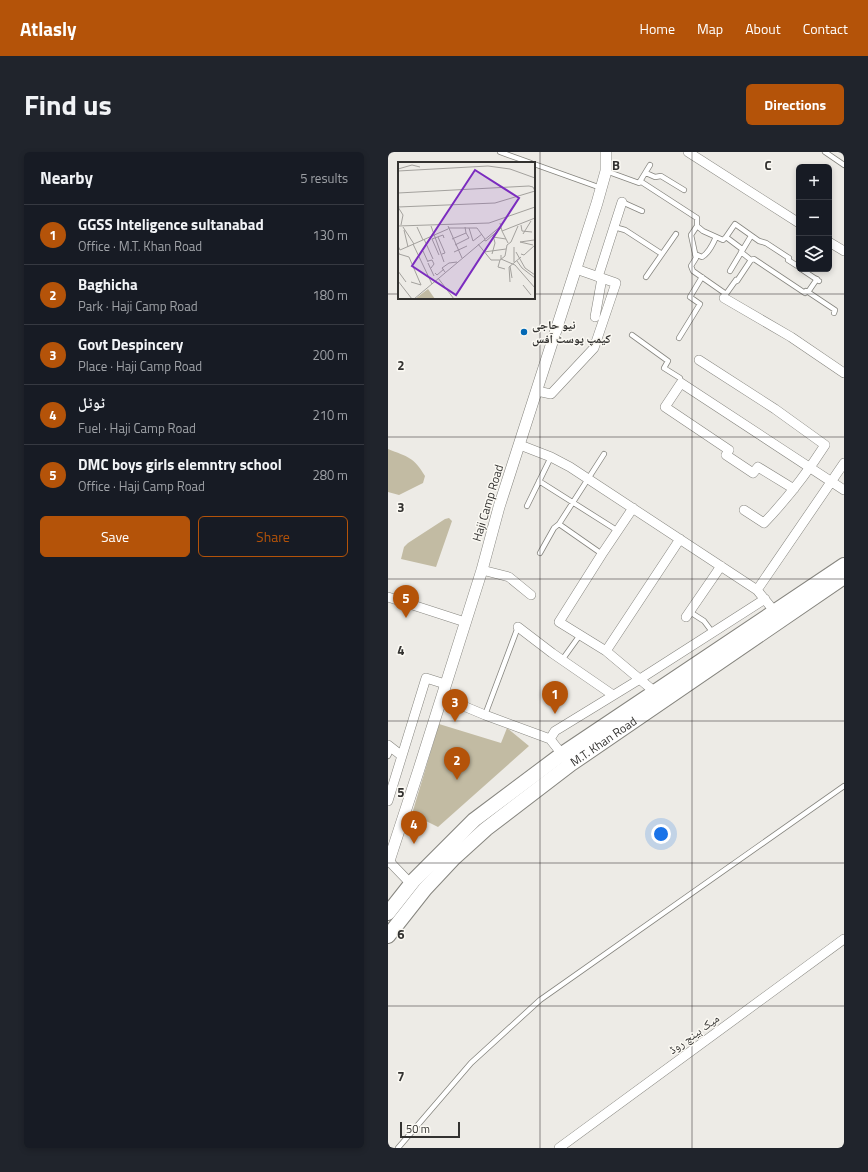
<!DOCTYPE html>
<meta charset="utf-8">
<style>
:root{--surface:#171b24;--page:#20242c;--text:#f1f3f6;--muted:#9ea1a6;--line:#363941;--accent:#b45309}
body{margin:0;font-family:"Titillium Web","Noto Naskh Arabic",sans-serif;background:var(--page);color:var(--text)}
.controls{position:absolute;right:12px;top:12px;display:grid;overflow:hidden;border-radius:6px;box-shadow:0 2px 6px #0003}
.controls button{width:36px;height:36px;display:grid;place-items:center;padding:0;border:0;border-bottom:1px solid var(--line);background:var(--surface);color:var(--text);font:20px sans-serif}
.scale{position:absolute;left:12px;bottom:10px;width:60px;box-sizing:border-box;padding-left:4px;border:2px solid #333230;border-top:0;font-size:11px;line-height:14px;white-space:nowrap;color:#333230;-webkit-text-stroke:3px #fbf9f3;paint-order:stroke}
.you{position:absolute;left:273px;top:682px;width:14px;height:14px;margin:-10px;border:3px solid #fff;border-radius:50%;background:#1a73e8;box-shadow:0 0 0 6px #1a73e833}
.badge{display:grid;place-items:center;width:26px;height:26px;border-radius:50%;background:var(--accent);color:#fff;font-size:13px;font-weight:700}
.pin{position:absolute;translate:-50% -33px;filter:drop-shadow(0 1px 2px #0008)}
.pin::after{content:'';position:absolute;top:21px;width:14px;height:12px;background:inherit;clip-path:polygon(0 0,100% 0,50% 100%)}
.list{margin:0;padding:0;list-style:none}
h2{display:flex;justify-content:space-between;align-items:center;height:52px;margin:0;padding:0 16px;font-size:17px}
h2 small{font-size:13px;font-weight:400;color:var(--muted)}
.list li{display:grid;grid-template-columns:26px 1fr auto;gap:12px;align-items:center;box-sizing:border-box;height:60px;padding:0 16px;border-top:1px solid var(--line)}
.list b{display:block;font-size:15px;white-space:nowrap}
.list p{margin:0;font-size:13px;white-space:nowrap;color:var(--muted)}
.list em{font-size:13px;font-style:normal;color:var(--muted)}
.actions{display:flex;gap:8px;padding:12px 16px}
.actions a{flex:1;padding:9px 0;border:1px solid var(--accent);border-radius:6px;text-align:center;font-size:14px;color:var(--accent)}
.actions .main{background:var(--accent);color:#fff}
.icon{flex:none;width:22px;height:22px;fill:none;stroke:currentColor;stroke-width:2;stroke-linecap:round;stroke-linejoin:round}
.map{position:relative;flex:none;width:456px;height:996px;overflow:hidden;border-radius:6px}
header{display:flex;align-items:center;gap:24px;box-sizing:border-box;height:56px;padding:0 20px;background:var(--accent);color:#fff}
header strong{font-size:19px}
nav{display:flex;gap:22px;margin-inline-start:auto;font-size:14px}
.intro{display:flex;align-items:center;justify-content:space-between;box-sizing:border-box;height:96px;padding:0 24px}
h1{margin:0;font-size:28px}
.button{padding:10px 18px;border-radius:6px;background:var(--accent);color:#fff;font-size:14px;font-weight:700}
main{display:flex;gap:24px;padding:0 24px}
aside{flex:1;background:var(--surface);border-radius:6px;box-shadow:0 2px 6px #0003}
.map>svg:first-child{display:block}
.green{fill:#c2bba3}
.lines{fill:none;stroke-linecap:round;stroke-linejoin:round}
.service-casing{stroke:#86857f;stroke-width:6}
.minor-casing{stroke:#86857f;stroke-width:10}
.tertiary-casing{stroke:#86857f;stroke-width:12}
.trunk-casing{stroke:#86857f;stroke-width:16}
.service{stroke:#fff;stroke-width:4.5}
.minor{stroke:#fff;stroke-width:9}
.tertiary{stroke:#fff;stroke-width:11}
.trunk{stroke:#fff;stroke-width:14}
.grid{fill:none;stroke:#333230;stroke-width:1;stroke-opacity:0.55}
.poi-dot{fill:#0369b5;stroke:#fbf9f3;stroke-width:1.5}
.labels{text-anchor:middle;stroke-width:3;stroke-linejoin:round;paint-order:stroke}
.poi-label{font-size:12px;font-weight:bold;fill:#333230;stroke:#fbf9f3;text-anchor:start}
.street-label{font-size:12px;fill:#333230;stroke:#fbf9f3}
.inset-road{fill:none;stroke:#a3a19d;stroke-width:1}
.view{fill:#7b2cbf;fill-opacity:0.15;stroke:#7b2cbf;stroke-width:2}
.inset-edge{fill:none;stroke:#333230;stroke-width:2}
.grid-label{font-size:13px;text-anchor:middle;font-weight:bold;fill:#333230;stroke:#fbf9f3;stroke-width:3;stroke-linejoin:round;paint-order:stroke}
</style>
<header>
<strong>Atlasly</strong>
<nav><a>Home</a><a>Map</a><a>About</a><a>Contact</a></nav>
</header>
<div class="intro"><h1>Find us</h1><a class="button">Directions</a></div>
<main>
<aside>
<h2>Nearby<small>5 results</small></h2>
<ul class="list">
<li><span class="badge">1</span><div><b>GGSS Inteligence sultanabad</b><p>Office · M.T. Khan Road</p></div><em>130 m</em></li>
<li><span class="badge">2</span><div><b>Baghicha</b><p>Park · Haji Camp Road</p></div><em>180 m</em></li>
<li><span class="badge">3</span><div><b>Govt Despincery</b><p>Place · Haji Camp Road</p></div><em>200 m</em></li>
<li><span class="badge">4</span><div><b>ٹوٹل</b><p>Fuel · Haji Camp Road</p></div><em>210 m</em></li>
<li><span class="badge">5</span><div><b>DMC boys girls elemntry school</b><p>Office · Haji Camp Road</p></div><em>280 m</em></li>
</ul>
<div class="actions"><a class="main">Save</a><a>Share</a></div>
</aside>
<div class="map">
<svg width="456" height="996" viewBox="0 0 456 996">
<rect width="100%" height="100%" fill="#edebe6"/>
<path class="green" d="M0,297C20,305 26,305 37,324L35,331L11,343L0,340Z
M61,366L64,369L48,415L13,407L16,395L20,391L57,367Z
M51,572L113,591L119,576L141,594L50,675L24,662Z"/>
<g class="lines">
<defs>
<path id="service" d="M112,0L143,11
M437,0L456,13
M146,12L213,36
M218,19L251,31L262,13
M258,21L267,25L273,24L296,38
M252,29L309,66V74L315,79L335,88L338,85L354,97
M234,50L254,59
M309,74L303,83L308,106L303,114L305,119L338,142L348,128L349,129L363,108
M226,75L237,78L274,102
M338,85L347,72L371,89L378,91L401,106L400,108L411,115
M353,100L363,108L366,107L417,141L418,139L420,140L447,158L446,161
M307,102L314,105C321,101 325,92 328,85
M413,117L431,129
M342,119L363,84
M258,125L288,82
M420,140L429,127
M244,183L280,209L276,216L292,226L293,231
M291,186L312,152L302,145L314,125
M151,329L230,379
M139,354L163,305
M171,372L214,402
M152,401L166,376L171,372L216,302
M302,460L316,469L325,481
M174,508L192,483
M97,563L130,475
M0,604L4,596
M10,996L83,911L152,848L456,634"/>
<path id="minor" d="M300,0L411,71
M441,90L456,99
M210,125L234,50
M336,146L403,185L456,221
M207,165L214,126
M311,208L387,257L437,293C419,321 399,347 376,371L356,358
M149,239L163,242L206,196L228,131L188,117
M132,293L163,305L182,315L369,438L387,460
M406,337L370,315L365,321L338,303L341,298L277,255L293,231L456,338
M94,418L121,425L143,443
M369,438L456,311
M0,445L77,470
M298,465L333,414
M130,475L164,501L225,543
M218,499L171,470L214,402L245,356
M267,540L218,499L292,387
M54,545L97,563L162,587L177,606
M162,587L167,579L172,576L252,527L377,447
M0,593L14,604
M0,649L38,526L57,532
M0,708L23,732
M171,996L456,787"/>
<path id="tertiary" d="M1,709L31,617L94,418L111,355L209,51L218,19V0"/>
<g id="trunk">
<path d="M0,761L26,728L86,668L174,602L456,413"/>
<path id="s1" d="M0,784L37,737L66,706L98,677L183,612L456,425"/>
</g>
</defs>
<use href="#service" class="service-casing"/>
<use href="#minor" class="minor-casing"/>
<use href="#tertiary" class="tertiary-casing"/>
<use href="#trunk" class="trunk-casing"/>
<use href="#service" class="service"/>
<use href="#minor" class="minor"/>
<use href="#tertiary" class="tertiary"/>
<use href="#trunk" class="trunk"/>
</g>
<path class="grid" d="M152,0V996M304,0V996M0,142H11M146,142H456M0,285H456M0,427H456M0,569H456M0,711H456M0,854H456"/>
<circle class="poi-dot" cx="136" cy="180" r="4"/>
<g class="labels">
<g class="poi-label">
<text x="144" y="177">نیو حاجی<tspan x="144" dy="14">کیمپ پوسٹ آفس</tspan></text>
</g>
<g class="street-label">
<text transform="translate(100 351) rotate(-73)" y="4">Haji Camp Road</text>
<text dy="4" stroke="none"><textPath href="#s1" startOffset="292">M.T. Khan Road</textPath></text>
<text transform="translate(306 882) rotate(-36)" y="4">میک ہینچ روڈ</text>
</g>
</g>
<g transform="translate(10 10)">
<rect width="137" height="137" fill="#edebe6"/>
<path d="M30,127L37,137H17Z" fill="#c2bba3"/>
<path class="inset-road" d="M0,7L14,3L22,5M0,9L90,4L112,7L137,16M0,31L131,24L135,25L137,29M0,45L97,41L137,29M0,45L5,53L3,63M102,61L104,69L137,56M123,63L124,69L134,70M0,64L91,61L137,45M33,64L46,100M50,64L64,96M5,65L16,82M19,65L25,78M50,66H79M71,66L75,79L84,72M79,66L87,77M6,68L10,85M104,69L110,81M125,72L133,59M40,75L47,91L44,92M95,75L108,77M26,77L35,97M54,77L68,71L67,65M86,78L88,79L103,66M15,82L34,122M80,82L93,98H102L107,94L109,83L113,80L120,64M57,83L71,76L68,71M135,83L122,80L136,78M0,84L2,88L50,67M0,88L1,92L11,95L23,123L13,120M25,89L30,100M56,90L69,84M86,90L108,87M118,90L127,106L137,113M94,92L97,81L95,73M123,92L126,93L137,83M41,93L34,77L45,73L46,76M103,93V97L117,103L137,126M102,98L100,105L107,107M30,99L34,98L36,102L33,106M119,99L124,106L137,116M116,100V85M30,101L36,114M112,104L114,116M0,109L8,120M47,110L44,106L51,101L59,100M37,111L39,113L46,107M40,116L56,137M0,119L14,137M112,120L111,105L123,95M125,123L133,133M16,137L103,64"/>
<path class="view" d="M77,8L121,36L58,133L14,104Z"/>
<rect width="137" height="137" class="inset-edge"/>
</g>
<g class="grid-label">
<text x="228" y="18">B</text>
<text x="380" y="18">C</text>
<text x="13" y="218">2</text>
<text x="13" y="360">3</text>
<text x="13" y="503">4</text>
<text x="13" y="645">5</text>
<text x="13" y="787">6</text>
<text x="13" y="929">7</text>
</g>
</svg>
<div class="controls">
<button>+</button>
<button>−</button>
<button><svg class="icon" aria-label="layers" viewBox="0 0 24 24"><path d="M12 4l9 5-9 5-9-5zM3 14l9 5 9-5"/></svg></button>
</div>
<div class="scale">50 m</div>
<div class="you"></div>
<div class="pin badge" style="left:167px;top:562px">1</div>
<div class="pin badge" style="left:69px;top:628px">2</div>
<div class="pin badge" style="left:67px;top:570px">3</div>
<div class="pin badge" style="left:26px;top:692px">4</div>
<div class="pin badge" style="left:18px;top:466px">5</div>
</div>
</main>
